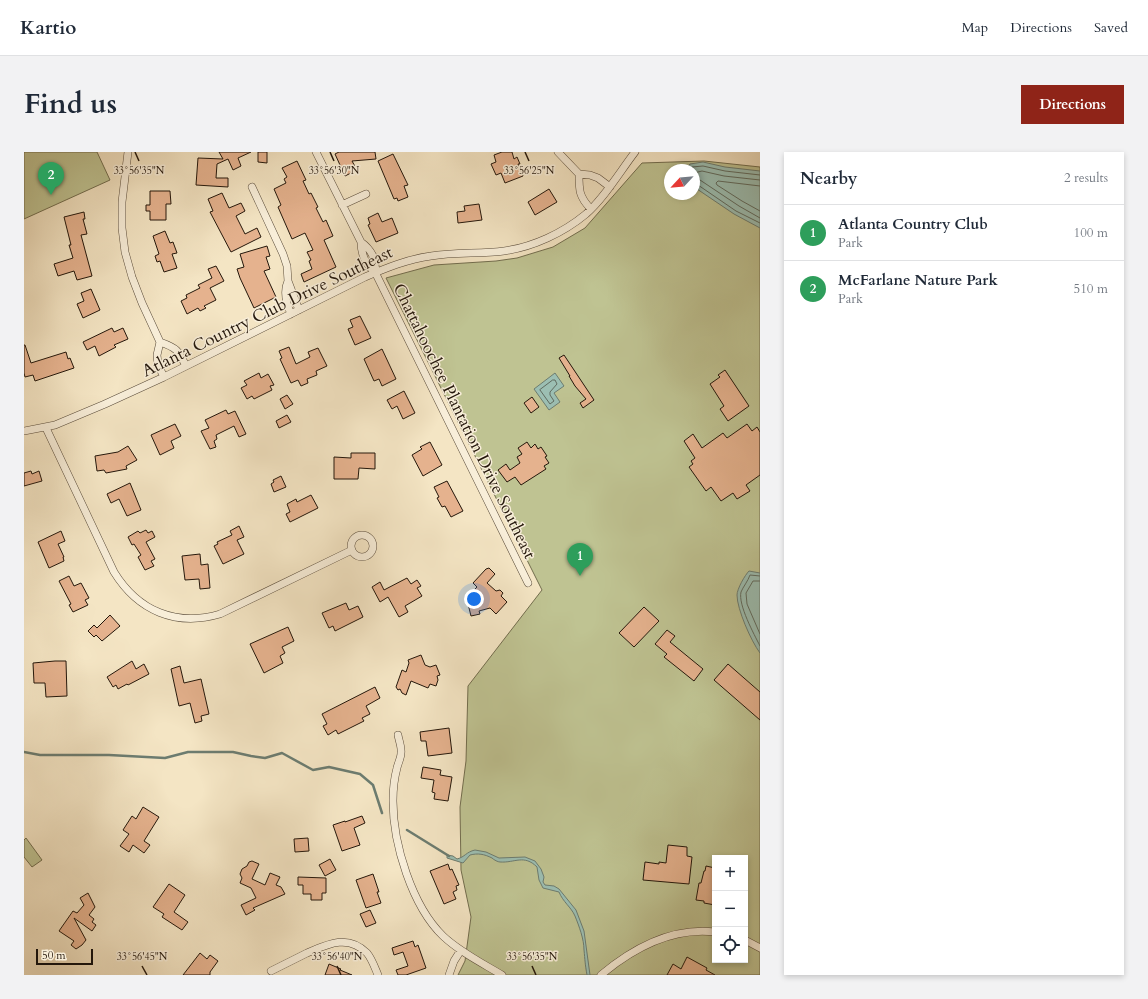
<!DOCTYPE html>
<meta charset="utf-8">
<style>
:root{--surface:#fff;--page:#f2f2f3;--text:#1f2937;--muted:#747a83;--line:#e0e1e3;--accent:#8f2418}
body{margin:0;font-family:Cardo,serif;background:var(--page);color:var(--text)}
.controls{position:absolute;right:12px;bottom:12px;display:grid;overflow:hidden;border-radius:0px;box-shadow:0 2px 6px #0003}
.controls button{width:36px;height:36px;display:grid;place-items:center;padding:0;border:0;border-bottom:1px solid var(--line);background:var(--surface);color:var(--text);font:20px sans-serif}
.compass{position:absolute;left:640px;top:12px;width:36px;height:36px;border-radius:50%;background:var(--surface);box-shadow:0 2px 6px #0003;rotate:244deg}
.scale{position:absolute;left:12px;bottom:10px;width:57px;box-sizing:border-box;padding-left:4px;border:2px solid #24170b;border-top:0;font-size:11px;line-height:14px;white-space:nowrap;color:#24170b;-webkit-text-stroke:3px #f8eed9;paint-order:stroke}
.you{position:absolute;left:450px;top:447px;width:14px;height:14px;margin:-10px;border:3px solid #fff;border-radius:50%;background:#1a73e8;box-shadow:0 0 0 6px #1a73e833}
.badge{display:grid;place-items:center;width:26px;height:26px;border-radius:50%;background:var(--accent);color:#fff;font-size:13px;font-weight:700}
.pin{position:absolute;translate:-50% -33px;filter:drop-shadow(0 1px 2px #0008)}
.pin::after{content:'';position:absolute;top:21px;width:14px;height:12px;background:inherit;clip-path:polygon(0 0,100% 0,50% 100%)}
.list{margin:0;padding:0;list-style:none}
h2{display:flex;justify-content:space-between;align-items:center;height:52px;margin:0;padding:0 16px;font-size:17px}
h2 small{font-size:13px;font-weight:400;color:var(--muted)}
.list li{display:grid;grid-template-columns:26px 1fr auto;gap:12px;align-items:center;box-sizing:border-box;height:56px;padding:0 16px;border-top:1px solid var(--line)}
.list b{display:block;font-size:15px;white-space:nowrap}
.list p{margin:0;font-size:13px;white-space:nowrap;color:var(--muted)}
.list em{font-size:13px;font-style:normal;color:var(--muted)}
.icon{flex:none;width:22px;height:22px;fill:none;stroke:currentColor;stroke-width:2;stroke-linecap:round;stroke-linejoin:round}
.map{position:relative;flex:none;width:736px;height:823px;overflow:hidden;border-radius:0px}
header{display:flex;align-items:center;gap:24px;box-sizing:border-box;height:56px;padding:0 20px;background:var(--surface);border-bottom:1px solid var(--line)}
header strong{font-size:19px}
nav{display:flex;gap:22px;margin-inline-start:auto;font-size:14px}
.intro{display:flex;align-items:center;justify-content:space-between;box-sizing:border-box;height:96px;padding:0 24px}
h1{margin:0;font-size:28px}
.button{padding:10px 18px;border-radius:0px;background:var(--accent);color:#fff;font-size:14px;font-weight:700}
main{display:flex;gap:24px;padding:0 24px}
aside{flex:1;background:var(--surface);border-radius:0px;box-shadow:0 2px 6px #0003}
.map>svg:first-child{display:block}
.green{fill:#bfc392;stroke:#726d4e;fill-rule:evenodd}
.water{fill:#9cbfb3;stroke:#6c7c70}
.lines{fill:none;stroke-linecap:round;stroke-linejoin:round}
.shore{stroke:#606b5f;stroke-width:1}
.stream{stroke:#6c7c70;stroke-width:2.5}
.building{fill:#e5b28e;stroke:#24170b}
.minor-casing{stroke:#584a39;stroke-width:8}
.minor{stroke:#f8eed9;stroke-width:7}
.ticks{fill:none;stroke:#24170b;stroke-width:1.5}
.labels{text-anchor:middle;stroke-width:3;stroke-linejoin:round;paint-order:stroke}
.street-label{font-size:17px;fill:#24170b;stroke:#f8eed9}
.ticks-label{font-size:10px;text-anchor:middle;fill:#24170b;stroke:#f8eed9;stroke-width:3;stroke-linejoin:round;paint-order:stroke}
</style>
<header>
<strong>Kartio</strong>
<nav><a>Map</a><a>Directions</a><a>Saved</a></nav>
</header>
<div class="intro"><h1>Find us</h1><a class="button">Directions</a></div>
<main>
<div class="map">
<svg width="736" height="823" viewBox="0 0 736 823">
<rect width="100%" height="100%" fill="#f4e5c4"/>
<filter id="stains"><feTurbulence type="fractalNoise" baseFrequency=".005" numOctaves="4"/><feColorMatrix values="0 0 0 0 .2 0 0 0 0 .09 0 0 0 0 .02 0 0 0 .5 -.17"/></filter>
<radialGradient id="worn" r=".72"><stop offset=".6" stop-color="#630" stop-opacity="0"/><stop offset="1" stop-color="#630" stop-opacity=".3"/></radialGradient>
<path class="green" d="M0,0H73L86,28L0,67Z
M680,9L736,15V823H434L441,809L447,765L437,718L436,655L442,609L444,534L518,438L362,126L410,113L472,109L493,106L529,95L561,76L618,11ZM646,18H670V42H646ZM691,706H721V808H691Z
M2,686L18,708L8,715L0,705V688Z"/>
<path class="water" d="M679,10L701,15L736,19V76L710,62L673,37L670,34V18H661L666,12Z
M531,221L540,234L530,241L536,250L525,258L510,237Z
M725,419L736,421V501C727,489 713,457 713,443C713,437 721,423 725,419Z
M451,698L462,700L475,706L501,705L511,709L517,717L520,725L519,730L521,733L530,734L535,737L552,758L560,779L566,823H563C561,812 561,808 560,798C560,787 555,774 551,764C547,755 539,750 535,740L519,736L515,728L513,715C500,702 491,711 476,710C474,710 470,708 468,706C460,702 454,701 446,703L439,711L423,706V703L429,704L433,707C441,705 442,700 451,698Z"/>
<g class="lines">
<path class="shore" d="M666,18L668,15L679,14L701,19L736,23
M670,21L678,19L700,24L736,28
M670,27L676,28L715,54L736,66
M670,32L674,33L712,59L736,71
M736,34L694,29L692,31L693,33L718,49L736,59
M529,228H531L533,232L526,240V243L530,249L526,252L516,238Z
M736,424L726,423C724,429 719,435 717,440C714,453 730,482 736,494
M736,429H729L722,441L723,452L736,482"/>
<path class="stream" d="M0,600L16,603H85L141,606L164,600H209L227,604L241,606L258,601L289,618L305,615L336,622L349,633L358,661
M383,678L425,704"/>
</g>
<path class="building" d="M195,0H227L214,6L217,14L209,18L204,7L193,12L192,26H204V35L172,33L174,6L199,7Z
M234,0H243V11L234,10Z
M315,0H351L352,7L328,9L333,18L321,24L311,2Z
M478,0H488L490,7L493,5L496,12H494L499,24L481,31L477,21L472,23L467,12L472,10L470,3Z
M369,2L384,33L380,34L384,45L374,49L373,46L370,47L354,9Z
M273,9L282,28L279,29L285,42L287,41L294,55L292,56L299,70L302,68L309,84L300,88L312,115L280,130L277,122L288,117L285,109L287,108L283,100L289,98L281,81L268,87L254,55L257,53L250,37L262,31L260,27L263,25L258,16Z
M525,37L533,50L511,63L504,50Z
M126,39H146L147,52H142V68H126V59H122V53H126Z
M198,41L205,56L217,51L221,59L212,64L221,82L233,76L237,85L207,100L186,60L189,59L184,47Z
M455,52L458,68L434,71L433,60L441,59L440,54Z
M60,60L61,67H59L63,82L57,83L68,124L53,128L50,119L34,124L30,112L49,106L45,93H47L40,65Z
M354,61L358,70L368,66L374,81L352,90L344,73L346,72L344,66Z
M141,79L146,91L149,90L153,101L148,102L153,116L140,120L136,109L133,110L131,104L135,102L129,84Z
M243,94L246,104L242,105L246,117L240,119L252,145L230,156L216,126L213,117L220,115L216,102Z
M192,114L200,129L186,136L192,148L180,154L182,156L176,159L174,156L163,162L157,149L163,146L162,143L176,136L174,133L188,126L184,117Z
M67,137L76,158L59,166L53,152L60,149L57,141Z
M336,164L347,186L331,193L324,177L329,175L326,168Z
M88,176L90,180L99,176L104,187L90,193L92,195L75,204L71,194L63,198L59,190Z
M0,193H1L7,211L42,200L44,207L46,206L50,216L11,229L9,223L1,225L0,221Z
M265,195L272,212L286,205L284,200L294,196L303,214L292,219L293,223L283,227L284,231L277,234L274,228L267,231L256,207L258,206L255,199Z
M358,197L372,227L358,234L355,227L350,229L340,207Z
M540,203L570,248L559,256L556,251L562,247L551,234L545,224H546L535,206Z
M701,218L725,254L704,269L696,257L700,254L686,232L696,225L694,223Z
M235,221L237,226L244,222L250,233L246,234L248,238L230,247L228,244L223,247L217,236L223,233L220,229Z
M380,239L391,261L379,267L373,254L368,257L363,248Z
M263,243L269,252L261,257L256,247Z
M508,245L515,255L507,261L500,251Z
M202,258L204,262L211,259L222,282L215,285L210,274L192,283L193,287L190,289L192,295L186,297L177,279L185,276L181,268Z
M263,263L267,270L255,276L252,269Z
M151,272L157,284L147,289L150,296L136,303L127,283Z
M723,272L728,279L733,275L736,280V323L722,333L726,339L713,347L709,341L697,349L687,335L682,339L665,315L669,312L667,309L671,306L660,289L669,282L678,296L699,281L703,286Z
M406,290L418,313L399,324L388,303L398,297L396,295Z
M503,290L507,296L511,292L514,297L517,295L523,304L521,305L525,311L520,314L522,317L497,333L491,325L483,330L474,318L482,312L486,318L496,311L493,305L498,302L494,296Z
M104,294L113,308L102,314L103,317L82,321L80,318L73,319L71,304L94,300Z
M327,301H351V317L335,316L334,327H310V305L327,306Z
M7,319L8,322L15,319L18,329L0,334V321Z
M257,324L262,335L250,340L247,332L250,330L249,328Z
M423,329L439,359L427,365L421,354L418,355L413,346L415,345L410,335Z
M106,331L117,358L103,364L95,347L87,351L83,342Z
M287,343L294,356L266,370L262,362L266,360L263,352L272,347L273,350Z
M215,374L220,385L213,388L220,402L199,412L190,394L194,392L193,390L208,383L206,379Z
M122,378L124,381L128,379L131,385L122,390L131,407L127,409L130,414L121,418L114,405L117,403L110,392L108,393L104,385L114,379L116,381Z
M37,379L41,389L34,392L40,405H39L40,409L25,416L14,390Z
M176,402L177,413L184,412L186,436L176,437L175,427L161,428L158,404Z
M465,416L471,422L463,431L472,439L476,438L479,441L477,444L483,450L472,462L466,456L455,459L456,462L447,464L442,444L446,442L453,435L449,431L462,417Z
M45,424L50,434L57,431L65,446L61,448L64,453L49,460L45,453L47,452L35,429Z
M383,426L387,432L393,428L397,434L393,436L398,444L381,454L384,460L375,465L364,445L356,450L348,435L356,430L360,438Z
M322,451L325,458L334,454L339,465L311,479L309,474L305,476L298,461Z
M620,455L635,469L610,495L595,481Z
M86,463L96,474L78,489L72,483L70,485L64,479L70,473L73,476Z
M264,475L270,489L258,495L261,501L256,504L259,511L240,521L226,492Z
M643,478L651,484L646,490L679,517L670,529L640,505L643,502L631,492Z
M397,503L401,513L406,515L412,513L416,523L413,524L414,528L412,534L406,532L404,536L387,529L382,543L378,541L376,537L374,538L372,535L378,518L382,520L385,511L384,508Z
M31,509H42L43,544L22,545L21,531H10L9,511Z
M108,509L112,517L120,512L125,522L104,533L103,532L94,537L92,533L89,535L83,525Z
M704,512L736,540V568L690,528Z
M156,514L160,531L177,527L185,562L177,564L178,569L171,571L166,551L155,554L147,517Z
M351,535L356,546L342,554L346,562L338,566L340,569L314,582L312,578L304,583L299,574L303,572L298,562Z
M425,576L428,601L404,604L402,589H397L396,580Z
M399,615L417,618L416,623L428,625L424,649L410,647L411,641L408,640L410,628L397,626Z
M119,655L135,665L120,689L126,693L120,701L109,693L105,700L96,694L105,682L99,678L108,664L112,667Z
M338,664L341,671L330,676L336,693L318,699L309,673L321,669V670Z
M284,686L285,699L271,700L270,687Z
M644,693L663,695V704L668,705L665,732L619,728L621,710L635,712V710L642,711Z
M306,707L312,718L301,724L295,713Z
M228,709L235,712L228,727L241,733L246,721L256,725L252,733L257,735L261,742L229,756L231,758L222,763L217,753L232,746L227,736L216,731L218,726L216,722L218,717L223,714L225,710Z
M424,712L426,718L428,717L435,733L432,734L433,738L429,740L432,747L420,752L406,719Z
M682,714L691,716V753L680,751V749L672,748L675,731H677L680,719H681Z
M349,722L355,740H353L357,751L342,756L332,728Z
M274,725L302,726V741H298V748H287V742H279V733H274Z
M145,732L161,743L150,760L164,770L158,778L138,765L140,762L129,755Z
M64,741L71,755L65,763L70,767L68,770L72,773L68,779L50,766L62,788L58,793L52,797L47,793L50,789L35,779L49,759L53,761L60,753L56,746Z
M346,758L352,771L342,775L336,762Z
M389,789L391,795L394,793L402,816L382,823H374L372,818L384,814L379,800L370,803L368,796Z
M176,801L183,807L186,803L194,809L186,820V823H159Z
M663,805L683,816L682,818L691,823H643L649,812L657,817Z
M305,812L317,817L316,818L328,823H301Z"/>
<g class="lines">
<defs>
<path id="minor" d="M104,0L98,50V76L101,100L108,125L118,151L136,190L133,203L134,213L140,225
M292,0L337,90C337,102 342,113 351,120L504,431
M534,0L555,22L566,23L574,26L586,35
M555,22C555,38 555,45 567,57
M228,35L259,102L263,114L264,129L275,158
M318,53L342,42
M337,90C347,97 353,108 351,120
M264,129C259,140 262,151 267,162
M136,190C153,196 154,198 162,214
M22,276L90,420C114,459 152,475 196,462L328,398
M0,279L31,273L81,252L140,225L341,125C362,116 384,107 407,104C431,100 456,102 480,99C509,95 539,81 562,62C581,45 595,21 611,0
M327 394a11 11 0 1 1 22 0a11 11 0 1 1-22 0Z
M374,583C375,589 378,596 377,601C377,606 374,611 373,616C370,627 369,638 369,649C369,692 388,754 419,784C436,800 458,811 478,823
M721,788L736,796
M247,819C259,813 271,807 283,801C304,792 324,782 343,801C348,807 351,816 354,823
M425,823L430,809L437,798
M577,823C608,797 648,775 691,780"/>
</defs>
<use href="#minor" class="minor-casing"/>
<use href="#minor" class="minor"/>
</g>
<path class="ticks" d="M111,0L115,9M306,0L310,9M501,0L505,9M118,814L123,823M313,814L317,823M508,814L512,823"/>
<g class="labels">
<g class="street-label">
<text transform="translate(243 159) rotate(-26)" y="6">Atlanta Country Club Drive Southeast</text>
<text transform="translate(441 269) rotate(64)" y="6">Chattahoochee Plantation Drive Southeast</text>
</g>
</g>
<g class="ticks-label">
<text x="115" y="22">33°56'35"N</text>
<text x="310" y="22">33°56'30"N</text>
<text x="505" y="22">33°56'25"N</text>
<text x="118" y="808">33°56'45"N</text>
<text x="313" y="808">33°56'40"N</text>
<text x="508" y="808">33°56'35"N</text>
</g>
<rect width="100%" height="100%" filter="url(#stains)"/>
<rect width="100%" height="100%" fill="url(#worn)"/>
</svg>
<div class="controls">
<button>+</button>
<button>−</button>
<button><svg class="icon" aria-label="locate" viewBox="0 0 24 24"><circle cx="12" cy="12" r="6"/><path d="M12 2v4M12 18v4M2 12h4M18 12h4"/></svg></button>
</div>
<svg class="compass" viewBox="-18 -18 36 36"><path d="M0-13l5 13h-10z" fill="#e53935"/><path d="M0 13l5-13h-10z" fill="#747a83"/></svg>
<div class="scale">50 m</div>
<div class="you"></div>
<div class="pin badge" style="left:556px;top:424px;background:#2e9e5b">1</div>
<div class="pin badge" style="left:27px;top:43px;background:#2e9e5b">2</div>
</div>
<aside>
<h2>Nearby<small>2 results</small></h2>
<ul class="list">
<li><span class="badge" style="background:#2e9e5b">1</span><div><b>Atlanta Country Club</b><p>Park</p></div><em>100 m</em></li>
<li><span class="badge" style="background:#2e9e5b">2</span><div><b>McFarlane Nature Park</b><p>Park</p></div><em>510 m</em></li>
</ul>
</aside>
</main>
